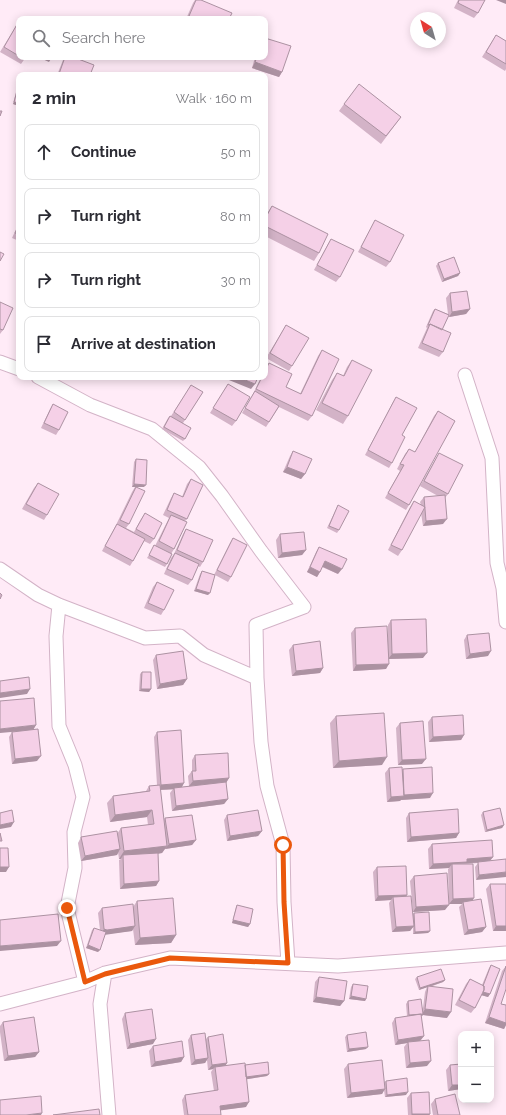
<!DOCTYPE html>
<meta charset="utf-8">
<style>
:root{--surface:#fff;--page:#f7f7f7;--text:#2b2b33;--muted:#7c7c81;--line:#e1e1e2}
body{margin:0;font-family:Raleway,sans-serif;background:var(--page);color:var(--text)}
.controls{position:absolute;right:12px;bottom:12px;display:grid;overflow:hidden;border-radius:8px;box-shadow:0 2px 10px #0003}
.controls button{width:36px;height:36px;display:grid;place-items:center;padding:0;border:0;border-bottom:1px solid var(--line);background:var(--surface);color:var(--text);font:20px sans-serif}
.compass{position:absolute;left:410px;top:12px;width:36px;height:36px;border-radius:50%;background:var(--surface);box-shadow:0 2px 10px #0003;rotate:323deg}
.stop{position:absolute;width:12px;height:12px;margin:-9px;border:3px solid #ea580c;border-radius:50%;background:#fff}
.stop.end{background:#ea580c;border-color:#fff;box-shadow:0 1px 4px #0008}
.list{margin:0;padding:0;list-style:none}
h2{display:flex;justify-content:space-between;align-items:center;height:52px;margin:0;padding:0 16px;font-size:17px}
h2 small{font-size:13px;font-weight:400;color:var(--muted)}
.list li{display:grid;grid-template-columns:26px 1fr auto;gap:12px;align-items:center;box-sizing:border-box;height:56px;margin:0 8px 8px;padding:0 8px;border:1px solid var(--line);border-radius:8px}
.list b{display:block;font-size:15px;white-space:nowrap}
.list em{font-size:13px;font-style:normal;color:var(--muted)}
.icon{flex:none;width:22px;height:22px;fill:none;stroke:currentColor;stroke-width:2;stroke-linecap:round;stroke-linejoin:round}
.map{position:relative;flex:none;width:506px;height:1115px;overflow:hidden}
.search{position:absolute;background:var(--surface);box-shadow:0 2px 10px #0003;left:16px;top:16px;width:252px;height:44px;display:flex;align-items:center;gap:10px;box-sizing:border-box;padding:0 14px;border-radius:8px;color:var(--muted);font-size:15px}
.panel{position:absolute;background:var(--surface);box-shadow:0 2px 10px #0003;left:16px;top:72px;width:252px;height:308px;border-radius:8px}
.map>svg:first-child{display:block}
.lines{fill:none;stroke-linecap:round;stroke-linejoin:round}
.street-casing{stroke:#d3b3c7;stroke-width:15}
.street{stroke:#fff;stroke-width:13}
.wall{fill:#d3b3c7}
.shaded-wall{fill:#ac92a2}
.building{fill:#f5d0e7;stroke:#ac92a2}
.route{stroke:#ea580c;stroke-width:5}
</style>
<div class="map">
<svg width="506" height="1115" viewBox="0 0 506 1115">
<rect width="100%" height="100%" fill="#ffebf7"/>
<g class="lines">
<defs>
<path id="street" d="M0,362L19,369
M465,375L492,458L497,563L503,588L506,622
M38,377L90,405L152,429L199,467L222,496L261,551L304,607L256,625L257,678
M0,569L38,595L59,605L145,638L180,636L204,655L257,678L261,742L267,786L283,845L284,902L288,963
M59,605L56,636L59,726L75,765L83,797L74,832L75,868L67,908L85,982
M105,973L100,1004L109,1115
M0,1004L85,982L105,973L170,958L338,966L506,953"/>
</defs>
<use href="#street" class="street-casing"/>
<use href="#street" class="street"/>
</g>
<path class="wall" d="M195,0H201L229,19H186L193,3Z
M458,0H485L478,13L474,18L454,8Z
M19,21V57H26L21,64L0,52Z
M496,35L506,41V69L505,71L482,57Z
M64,57H73L90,75H57L63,60Z
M255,57H265L282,72L279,77L252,68Z
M19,82V106L13,104L18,84Z
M344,104L401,117L381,144L339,111Z
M272,206L319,253L314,261L265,236V216Z
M375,220L390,262L386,267L358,252L372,226Z
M19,223V241L12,238Z
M331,239L340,277L336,282L314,270L328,244Z
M438,263L460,273L458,276L442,282L436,266Z
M450,293L470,309L466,314L449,317V315L442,330L443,352L439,357L418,348L427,328L426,327L433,311L435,309L448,314L446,298Z
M0,302L3,330L0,334Z
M286,325L292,366L289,371L266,358Z
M322,350L312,416L308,421L279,407L266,427L242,413L253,394L261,377H265V369L269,363L286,387L300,394L318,356Z
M352,360L348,416L343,424L316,410L332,380L337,373L343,376L347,367Z
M228,384L236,421L232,426L210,413Z
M188,390L203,392L183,423L185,439L183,441L162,429L168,418L170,416H171Z
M396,397L402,435L392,463L389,468L365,455L393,402Z
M53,404L59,430L56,435L41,428L50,409Z
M438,411L409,505L406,510L385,498L400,471L397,469L405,454L409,449L415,452L434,416Z
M293,451L305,474L301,479L283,472L290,456Z
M439,453L448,494L445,498L443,524L423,526L421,513L402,550L398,556L388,550L410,507L414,501L421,505L420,502L424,497L438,496L420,486L436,458Z
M136,459L144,487H137L129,524L126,528L134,532L141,519L145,513L154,539L150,544L144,541L133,561L130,566L102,551L116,525L132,492L135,487H132L134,462Z
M191,479L187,519L185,521L174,549L171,554L167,564L165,567L147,558L153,548L154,545L155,546L169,518L163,515L171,498L174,493L182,497L187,484Z
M38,483L47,515L44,520L22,509L34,488Z
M338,505L339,530L337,533L327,528Z
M186,529L203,562L200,567L198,566L192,580L188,585L164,574L171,558L174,554L183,534Z
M280,534L306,550L302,555L278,558L276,540Z
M233,538L231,577L228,582L215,575L208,595L194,591L200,574L202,571L214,575L230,543Z
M319,547L338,574L322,567L320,572L317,577L307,572L316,552Z
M157,582L164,610L161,615L144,608L153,587Z
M391,620L423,658L389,659L386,669L353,671L351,633L355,628L388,639V625Z
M467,635L488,656L466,659L464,640Z
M293,645L323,668L320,673L292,676L289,650Z
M156,655L187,679L183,685L157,689L153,660Z
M142,672L151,689L149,692L139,691L140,674Z
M336,716L382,765L333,768L330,723Z
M432,717L464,735L461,740L429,742L428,722Z
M400,723L422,764L398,765L396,728Z
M36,725L33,730L37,761L12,764L9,737L12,732Z
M157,732L182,787L189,786L188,776L192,771V760L195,755L229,778L226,783L228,799L224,804L172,811L170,793L173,789L160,790L164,820L165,818L196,840L192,845L165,849L162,853L158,854L159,881L156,886L120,889L119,860L121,859H119L118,852L117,855L81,861L78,843L81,837L117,834L121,828L148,825L147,817L110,822L107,803L113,796L146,791L149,786L157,785L154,737Z
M389,768L402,770L403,769L430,798L401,800L400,801L387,802L385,773Z
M483,812L504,825L502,828L485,832L481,815Z
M409,813L459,833L456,838L407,842L406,818Z
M227,815L262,831L258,836L227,841L224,820Z
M432,844L493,857L476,880L475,867L478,863L466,864L473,900L486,927L482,932L464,935L459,907L462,904H449L448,869L449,868L429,869L428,849Z
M377,867L406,896L413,914L414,913L430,931L428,933L413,934V927L410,931L392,932L389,903L391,900L375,901L373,872Z
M414,876L445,910L413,912L410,881Z
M490,884L506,931H493L486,889Z
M137,901L176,935L171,943L135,945L133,929L132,931L105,934L98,952L86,948L92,930L94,928L100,930L98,913L102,908L133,907Z
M237,905L250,924L248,927L232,923L236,907Z
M491,965L490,994L488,997L481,995L475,1008L471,1013L455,1005L466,984L470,979L482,985L489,968Z
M506,966L501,1004L506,1005V1025L504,1029L485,1023L502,971Z
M319,977L344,1001L340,1006L313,1002L315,982Z
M417,977L445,980L443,982L430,987L447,1018L423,1015L421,1016L424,1036L420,1041L427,1066L406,1068L404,1047L407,1043L395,1045L392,1023L395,1018L407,1016L406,1004L408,1001L423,1008L425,992L427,987L419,990L415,979Z
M353,984L366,999L365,1001L349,999L351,987Z
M125,1013L153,1044L127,1049L122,1019Z
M3,1022L39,1052L35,1057L4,1061L0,1032V1026Z
M191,1035L206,1039L208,1037L227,1063L225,1066L245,1065L269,1074L267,1076L247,1079L246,1107L220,1110L221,1115H184L182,1100L185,1095L214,1091L211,1072L213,1069L208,1070L207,1060L205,1063L191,1065L188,1040Z
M347,1035L366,1049L347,1052L345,1037Z
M153,1046L184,1057L181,1062L151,1067L149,1051Z
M348,1064L385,1082L386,1081L406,1095L385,1097L384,1090L382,1094L347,1098L344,1069Z
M461,1064V1089L448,1091L446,1070L450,1065Z
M411,1093L430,1114L429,1115H408L407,1098Z
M435,1099L460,1115H433L431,1104Z"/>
<path class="shaded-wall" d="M496,0H506V4Z
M189,16L196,19H187Z
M38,57H52L49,62Z
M255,62L282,72L279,77L252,68Z
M14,102L19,103V106L13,104Z
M460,273L458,276L442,282L444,279Z
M470,309L466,314L449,317L452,312Z
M224,377H238L255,384L251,389L224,378Z
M287,467L305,474L301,479L283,472Z
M134,484L146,485L144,487H132Z
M447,519L443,524L423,526L426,521Z
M306,550L302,555L278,558L282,553Z
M325,561L342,569L338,574L321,566Z
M310,567L320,572L317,577L307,572Z
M196,589L210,593L208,595L194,591Z
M491,651L488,656L466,659L470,654Z
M427,653L423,658L388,659L392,654Z
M389,664L386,669L353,671L356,665Z
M323,668L320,673L292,676L296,671Z
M187,679L183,685L157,689L160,684Z
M30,689L27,694L0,698V693Z
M141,689H151L149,692L139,691Z
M36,725L33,730L0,733V729Z
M464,735L461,740L429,742L433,737Z
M41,756L37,761L12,764L15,759Z
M387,757L382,765L333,768L339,761Z
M426,759L422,764L398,765L402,760Z
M229,778L226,783L189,786L193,781Z
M184,783L181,789L157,790L161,785Z
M433,793L430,798L401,800L404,795Z
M404,796L400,801L387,802L391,797Z
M228,799L224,804L172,811L176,806Z
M152,810L147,817L110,822L115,815Z
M14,822L11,827L0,829V825Z
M504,825L502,828L485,832L487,830Z
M262,831L258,836L227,841L230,836Z
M459,833L456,838L407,842L411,837Z
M196,840L192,845L165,849L169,844Z
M167,846L162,853L123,858V855L121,859H119L124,851Z
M120,849L117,855L81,861L85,856Z
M493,857L489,862L452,864L449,868L429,869L433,864L467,859Z
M0,867H9L6,872H0Z
M506,872V877L476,880L479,875Z
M159,881L156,886L120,889L124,884Z
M407,895L404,900L393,897L391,900L375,901L378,896Z
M474,898L471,903L463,902L462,904H449L453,899Z
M449,905L445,910L413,912L416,907Z
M233,920L250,924L248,927L232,923Z
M135,926L132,931L104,935L101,934L104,929Z
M414,926L410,931L392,932L396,927Z
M496,926H506V931H493Z
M486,927L482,932L464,935L468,930Z
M430,931L428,933L413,934L415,932Z
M176,935L171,943L135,945L140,938Z
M61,941L57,946L0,951V946Z
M88,945L100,950L98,952L86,948Z
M445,980L443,982L419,990L420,988Z
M483,992L490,994L488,997L481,995Z
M351,996L366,999L365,1001L349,999Z
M316,997L344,1001L340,1006L313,1002Z
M425,1009L451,1012L447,1018L423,1015L422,1016L408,1018L409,1015L422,1014Z
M489,1017L506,1023V1025L504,1029L485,1023Z
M424,1036L420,1041L395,1045L398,1040Z
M156,1039L153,1044L127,1049L130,1044Z
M368,1047L366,1049L347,1052L349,1049Z
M39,1052L35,1057L4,1061L8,1056Z
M184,1057L181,1062L151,1067L155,1062Z
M208,1058L205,1063L191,1065L195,1060Z
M431,1061L427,1066L406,1068L410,1063Z
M227,1063L224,1068L215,1067L213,1069L208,1070L212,1065Z
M269,1074L267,1076L242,1080L244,1077Z
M452,1085H461V1089L448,1091Z
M385,1089L382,1094L347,1098L351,1093Z
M408,1092L406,1095L385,1097L387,1095Z
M249,1102L246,1107L216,1111L220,1106Z
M42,1113L41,1115H26Z
M412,1114H430L429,1115H411Z"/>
<path class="building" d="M196,0H201L232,13L229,19H196L189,16Z
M459,0H485L478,13L458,3Z
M19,21V56L4,47Z
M496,35L506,41V64L486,52Z
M265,38L291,46L282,72L255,62L257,57H265Z
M21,57H26L25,59Z
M65,57H73L94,65L90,75L59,74Z
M19,84V103L14,102Z
M359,84L401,117L386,136L344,104Z
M0,111H2L0,116Z
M272,206L328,234L319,253L265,226V219Z
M375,220L404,235L390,262L361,247Z
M19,225V235L15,233Z
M331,239L354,250L340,277L317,265Z
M0,252L4,254L0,261Z
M454,257L460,273L444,279L438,263Z
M467,291L470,309L452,312L450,293Z
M0,302L13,308L3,330L0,329Z
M435,309L449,315L442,330L430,324L429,325H428Z
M430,324L451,333L443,352L422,343Z
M286,325L309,338L292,366L270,353Z
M322,350L339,359L312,416L256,389L262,377H265V371L269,363L292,374L286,387L301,394Z
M352,360L372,370L348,416L322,403L337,373L344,376Z
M238,377H258L255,384Z
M228,384L250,397L236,421L213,408Z
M191,385L203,392L185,420L174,412Z
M255,391L279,406L269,422L245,408Z
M396,397L417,408L402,435L405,437L392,463L368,450Z
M53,404L68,412L59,430L44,423Z
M438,411L455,421L409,505L388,493L404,465L400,464L409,449L415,452Z
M170,416L191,428L185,439L164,427Z
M293,451L312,459L305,474L287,467Z
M439,453L463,465L448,494L424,481Z
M136,459L147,460L146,485L134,484Z
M191,479L203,485L187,519L167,510L174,493L183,497Z
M38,483L59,494L47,515L26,504Z
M136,487L145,491L129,524L120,520Z
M445,495L447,519L426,521L424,497Z
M414,501L425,507L402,550L391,545Z
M338,505L349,511L339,530L329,526Z
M145,513L162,523L154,539L136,529Z
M171,515L187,522L174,549L159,541Z
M117,524L145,539L133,561L105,546Z
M186,529L213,540L203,562L177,550Z
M304,532L306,550L282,553L280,534Z
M233,538L247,545L231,577L217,570Z
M154,545L172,554L167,564L149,555Z
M319,547L347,559L342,569L325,561L320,572L310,567Z
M175,553L199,564L192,580L167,569Z
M202,571L215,575L210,593L196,589Z
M157,582L174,590L164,610L148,603Z
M0,593L2,595L0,599Z
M426,619L427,653L392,654L391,620Z
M387,626L389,664L356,665L355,628Z
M489,633L491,651L470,654L467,635Z
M320,641L323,668L296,671L293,645Z
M183,651L187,679L160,684L156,655Z
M142,672H151V689H141Z
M29,677L30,689L0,693V681Z
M34,698L36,725L0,729V701Z
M384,713L387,757L339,761L336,716Z
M463,715L464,735L433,737L432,717Z
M423,721L426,759L402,760L400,723Z
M38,729L41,756L15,759L12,732Z
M181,730L184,783L161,785L157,732Z
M228,753L229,778L193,781L192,771H196L195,755Z
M402,767L404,796L391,797L389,768Z
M432,767L433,793L404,795L403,769Z
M226,782L228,799L176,806L174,788Z
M160,785L167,846L124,851L121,828L154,824L152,810L115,815L113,796L150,791L149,786Z
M500,808L504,825L487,830L483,812Z
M458,809L459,833L411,837L409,813Z
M12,810L14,822L0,825V813Z
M258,810L262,831L230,836L227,815Z
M192,815L196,840L169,844L165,818Z
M117,831L120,849L85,856L81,837Z
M0,833L2,841H0Z
M492,840L493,857L467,859V862L433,864L432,844Z
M0,848H8L9,867H0Z
M158,853L159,881L124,884L123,855Z
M506,859V872L479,875L478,862Z
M452,864H473L474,898L453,899Z
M406,866L407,895L378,896L377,867Z
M447,873L449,905L416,907L414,876Z
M490,884H506V926H496Z
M411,896L414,926L396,927L393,897Z
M173,898L176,935L140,938L137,901Z
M481,899L486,927L468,930L463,902Z
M133,904L135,926L107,930L104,929L102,908Z
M237,905L253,909L250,924L233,920Z
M429,912L430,931L415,932L414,913Z
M58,914L61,941L0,946V920Z
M94,928L106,932L100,950L88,945Z
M491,965L500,969L490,994L483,992L484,990V986H483Z
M506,966V989L501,1004L506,1005V1023L489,1017Z
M441,969L445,980L420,988L417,977Z
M319,977L347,981L344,1001L316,997Z
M470,979L484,986V990L475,1008L459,1000Z
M353,984L368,986L366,999L351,996Z
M428,986L453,989L451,1012L425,1009Z
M421,999L423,1014L409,1015L408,1001Z
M152,1009L156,1039L130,1044L125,1013Z
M421,1014L424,1036L398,1040L395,1018Z
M34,1017L39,1052L8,1056L3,1022Z
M366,1032L368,1047L349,1049L347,1035Z
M205,1033L208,1058L195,1060L191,1035Z
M223,1034L227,1063L212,1065L208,1037Z
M429,1040L431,1061L410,1063L408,1042Z
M182,1041L184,1057L155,1062L153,1046Z
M382,1060L385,1089L351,1093L348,1064Z
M268,1062L269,1074L246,1077L245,1065Z
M245,1063L249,1102L220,1106L221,1115H188L185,1095L218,1090L215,1067Z
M461,1064V1085H452L450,1065Z
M407,1078L408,1092L387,1095L386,1081Z
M429,1092L430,1114H412L411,1093Z
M455,1094L460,1115H438L435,1099Z
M41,1096L42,1113L26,1115H0V1100Z
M99,1109L100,1115H53Z"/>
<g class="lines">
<path class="route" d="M67,908L85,982L105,974L170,958L288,963L284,902L283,845"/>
</g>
</svg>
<div class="controls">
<button>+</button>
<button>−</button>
</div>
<svg class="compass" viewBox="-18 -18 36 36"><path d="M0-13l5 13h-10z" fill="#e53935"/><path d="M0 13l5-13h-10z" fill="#7c7c81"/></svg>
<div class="stop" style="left:283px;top:845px"></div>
<div class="stop end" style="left:67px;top:908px"></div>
<div class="search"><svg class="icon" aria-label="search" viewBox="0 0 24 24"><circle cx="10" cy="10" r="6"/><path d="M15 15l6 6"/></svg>Search here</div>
<section class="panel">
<h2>2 min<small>Walk · 160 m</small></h2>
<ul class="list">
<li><svg class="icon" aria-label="ahead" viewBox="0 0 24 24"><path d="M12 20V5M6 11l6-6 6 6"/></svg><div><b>Continue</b></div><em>50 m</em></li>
<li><svg class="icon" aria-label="right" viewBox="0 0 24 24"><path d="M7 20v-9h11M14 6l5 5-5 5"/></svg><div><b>Turn right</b></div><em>80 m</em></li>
<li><svg class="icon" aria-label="right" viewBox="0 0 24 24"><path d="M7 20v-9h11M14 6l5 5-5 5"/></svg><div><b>Turn right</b></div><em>30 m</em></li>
<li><svg class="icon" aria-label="arrive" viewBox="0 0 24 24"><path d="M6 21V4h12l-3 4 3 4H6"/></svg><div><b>Arrive at destination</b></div></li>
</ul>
</section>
</div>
